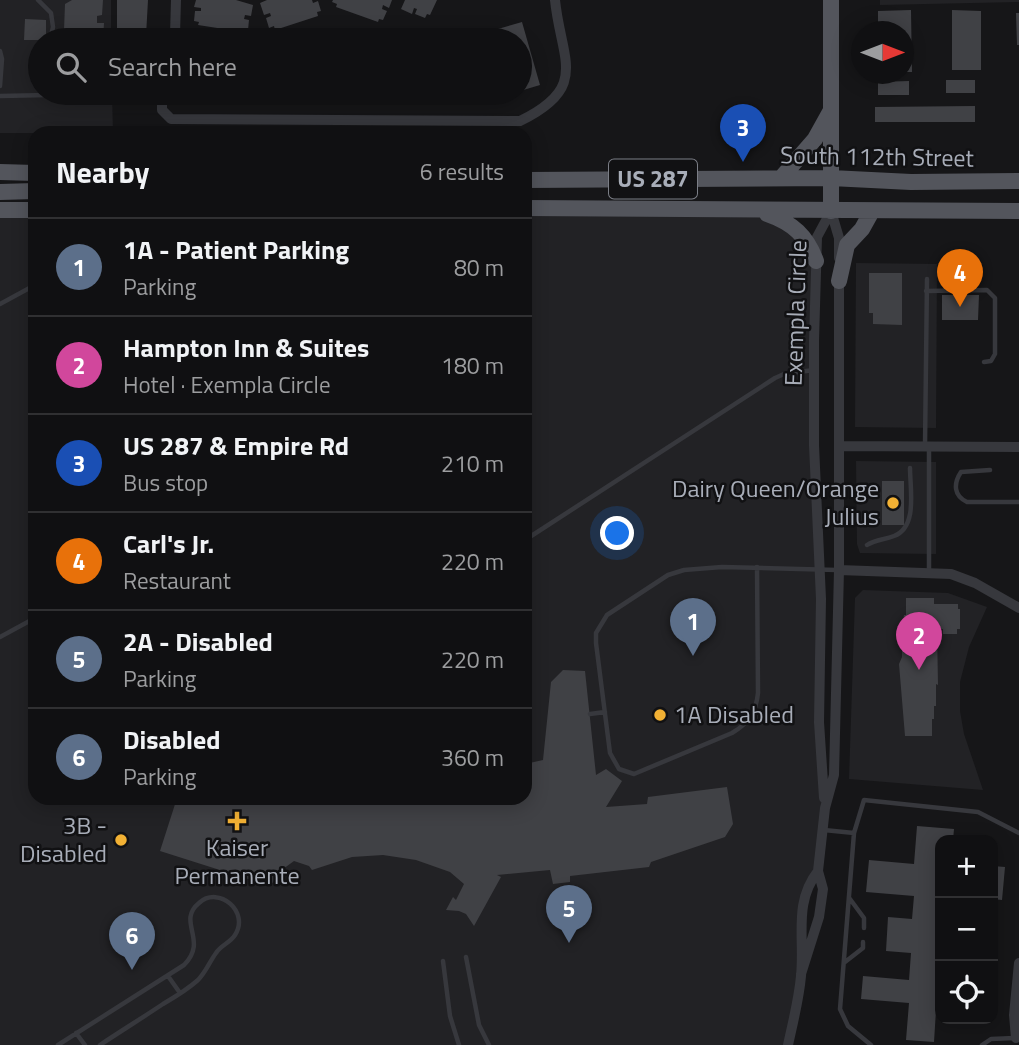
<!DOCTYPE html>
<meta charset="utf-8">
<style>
:root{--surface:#101012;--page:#1e1e20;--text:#f1f3f6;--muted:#9c9d9f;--line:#303032;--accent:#f2b134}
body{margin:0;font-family:"Titillium Web",sans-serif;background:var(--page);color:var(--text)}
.controls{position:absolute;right:21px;bottom:21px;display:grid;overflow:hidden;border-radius:14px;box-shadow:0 4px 18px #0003}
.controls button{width:63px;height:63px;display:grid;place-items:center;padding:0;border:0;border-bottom:2px solid var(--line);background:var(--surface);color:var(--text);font:35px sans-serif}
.compass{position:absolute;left:851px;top:21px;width:63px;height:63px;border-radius:50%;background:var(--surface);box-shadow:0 4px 18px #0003;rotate:90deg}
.you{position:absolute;left:618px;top:534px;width:24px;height:24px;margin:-18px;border:5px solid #fff;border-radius:50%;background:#1a73e8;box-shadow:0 0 0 10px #1a73e833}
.badge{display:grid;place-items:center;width:46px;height:46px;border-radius:50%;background:var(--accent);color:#fff;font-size:23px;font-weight:700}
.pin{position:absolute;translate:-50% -58px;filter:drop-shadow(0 2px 4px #0008)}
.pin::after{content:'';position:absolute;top:37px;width:24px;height:21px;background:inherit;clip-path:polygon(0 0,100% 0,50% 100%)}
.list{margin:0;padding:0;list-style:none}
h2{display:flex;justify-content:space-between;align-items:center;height:91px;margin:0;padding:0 28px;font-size:30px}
h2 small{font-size:23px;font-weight:400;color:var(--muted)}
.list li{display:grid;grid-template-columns:46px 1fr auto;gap:21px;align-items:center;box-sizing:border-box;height:98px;padding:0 28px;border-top:2px solid var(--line)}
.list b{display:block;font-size:26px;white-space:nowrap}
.list p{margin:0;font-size:23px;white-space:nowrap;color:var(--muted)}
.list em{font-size:23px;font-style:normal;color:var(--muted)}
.icon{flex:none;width:38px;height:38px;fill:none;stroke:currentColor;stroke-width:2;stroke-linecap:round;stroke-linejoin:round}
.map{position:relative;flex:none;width:1019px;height:1045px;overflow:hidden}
.search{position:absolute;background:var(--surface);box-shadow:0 4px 18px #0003;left:28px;top:28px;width:504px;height:77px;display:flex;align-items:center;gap:18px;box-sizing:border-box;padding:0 24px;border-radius:38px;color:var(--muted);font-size:26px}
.panel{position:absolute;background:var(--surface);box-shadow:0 4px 18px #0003;left:28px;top:126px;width:504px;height:679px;border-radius:21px}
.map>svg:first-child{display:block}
.built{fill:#222225}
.building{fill:#404145}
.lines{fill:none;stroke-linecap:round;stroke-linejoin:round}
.service{stroke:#37383d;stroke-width:4.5}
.minor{stroke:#37383d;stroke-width:10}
.primary{stroke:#53555c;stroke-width:16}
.poi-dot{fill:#f2b134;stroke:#111113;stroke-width:2.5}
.labels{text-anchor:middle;stroke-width:5;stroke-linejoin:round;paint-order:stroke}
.shield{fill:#111113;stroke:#7b7e86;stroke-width:2}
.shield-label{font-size:23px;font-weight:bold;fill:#a8adb8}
.street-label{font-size:24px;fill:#a8adb8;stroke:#111113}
.poi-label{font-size:24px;fill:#a8adb8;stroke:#111113;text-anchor:end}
</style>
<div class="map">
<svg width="1019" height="1045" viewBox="0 0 1019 1045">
<rect width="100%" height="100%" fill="#161618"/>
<path class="built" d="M0,0H111V40H40V93H112L113,133H0Z
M880,0H1019V2L880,5Z
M0,209H35V798H525V210L759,211L797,229L816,261L814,370L825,808L818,871L807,886L801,974L786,1045H0Z
M856,263L937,264L936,428L855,427Z
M856,461L936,462V554L860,553L857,544Z
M863,590L948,593L987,607L969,647L960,682V711L964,734L983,790L849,779L855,598Z"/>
<path class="building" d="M72,0H103L102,15L97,16V23H104L103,40H58L60,32L64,30L65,4Z
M117,0H148L146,36H134V29H131V34H121V29H117Z
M196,0H236L253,5L251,16L245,15L244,19L249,20L248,30L243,29V32L198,25L199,22L194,21L195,11H201V8L194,7Z
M267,0H312L313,3L318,1L321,11L317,12L318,16L275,30L274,26L269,28L266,18L271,16L270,13L264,15L260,3Z
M333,0H392L389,8L383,5L382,9L387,11L383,20L379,19L378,22L336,7L337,4L332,2Z
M405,0H437L430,15L427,14L425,18L415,14L417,9L414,8L412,14L401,9Z
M911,10L912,72H904V32H878V11Z
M952,10L981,11V70H952Z
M1016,13H1019V45H1017Z
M25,19L46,20V40H24Z
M522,22L540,85L520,91V40H479L477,35Z
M946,80H975V93H946Z
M909,81V95H878V82Z
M192,93H258V97L192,98Z
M288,93H354V98H289Z
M379,93H445V98H379Z
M975,106V122H875V107Z
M869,273H902V325L873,324V313H869Z
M942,295H979L978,320H942Z
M882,481H904V525H882Z
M906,598H934V604H958V609H960V629H957V634H943V629H937L938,685L936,684V706H934V719H932V736H905L899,664L902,657V628L904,615H906Z
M563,670L585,671L596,775L606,769L622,781L606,807L647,804L648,797L727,787L733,824L725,837L651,862L649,867L570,876V882L553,884L550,870L497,875L501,877L474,926L466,914L459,911L446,910L453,897L456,900L464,884L450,872L416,860L383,855L352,857L312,870L309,866L294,861L283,869L270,886L160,851L177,798H525V764L543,760L551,682Z
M917,826L954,829L953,840H940V964L938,982H940V1010H936L934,1042L906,1040L909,1003L861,999L863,976L909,980L911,953L886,951L888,917L912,919L914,896L866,892L869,860L914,864Z
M993,866L1005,867L1002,900L993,899Z"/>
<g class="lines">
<path class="service" d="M38,0L51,13L53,27L50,40
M0,51L2,59L0,86
M0,96L48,95V93
M926,291L987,290L995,298V354L991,361L984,362
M0,304L35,285
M925,445L927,279
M990,470L961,472C953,484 954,496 967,502H1019
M525,540L775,378L784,374L814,370
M867,545C876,539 884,540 894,536C918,527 910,489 910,468
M757,567L758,693C756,712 749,723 732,733L634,774L619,769L610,753L596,643V633L607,615L668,575L684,570L722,567L837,570
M929,571V447
M0,637L35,618
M590,714L605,712
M824,830L854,833
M850,899L864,918V928
M466,957L479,1025L489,1045
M443,961L450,1016L459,1045
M845,962L863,948V942
M168,976L180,993
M76,1033L85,1045
M58,1045L184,965C209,940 176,922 199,903C219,885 250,912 235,935C230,943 221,945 216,953C210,961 206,972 198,980C188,989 175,997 163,1004C142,1018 121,1031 100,1045
M871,1045L848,1026L840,1009L854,833L864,800L978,812L1019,833
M982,1045L991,1039L1015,1038"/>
<path class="minor" d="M172,40L175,35L176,0
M162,93V110L171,119L520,121C590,87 561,60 555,0
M831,211L839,238V258
M839,446L1019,447
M839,570L951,574L975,583L1019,608
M824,798L819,722L821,599L814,445V341L817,237L831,211
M801,974L819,917L823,889L818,871L825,808L834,775L839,570V277
M1016,1038L1014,1015L1019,963
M788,1045C793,1022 799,999 801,976C805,938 793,903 818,871"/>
<path class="primary" d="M0,172L35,173
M781,178L815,139L830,112
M525,180L831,178L911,182L1019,181
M0,192L35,191
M525,208L1019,211
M0,210H35
M831,211V0
M767,214C793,223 807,236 816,261
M839,281L847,245L862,229L872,211"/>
</g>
<g class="poi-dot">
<circle cx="893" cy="503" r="7"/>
<circle cx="660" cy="715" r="7"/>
<path d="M233.5 810.5h7v7h7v7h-7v7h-7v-7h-7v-7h7z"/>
<circle cx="121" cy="840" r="7"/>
</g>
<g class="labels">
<rect class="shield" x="609" y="159.5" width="88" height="39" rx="5"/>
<g class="shield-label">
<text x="653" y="187">US 287</text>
</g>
<g class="street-label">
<text transform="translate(877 157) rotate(1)" y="8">South 112th Street</text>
<text transform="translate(796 313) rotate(-88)" y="8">Exempla Circle</text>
</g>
<g class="poi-label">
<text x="879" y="497">Dairy Queen/Orange<tspan x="879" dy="28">Julius</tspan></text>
<text x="674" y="723" text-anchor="start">1A Disabled</text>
<text x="107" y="834">3B -<tspan x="107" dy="28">Disabled</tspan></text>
<text x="237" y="856" text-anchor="middle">Kaiser<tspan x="237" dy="28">Permanente</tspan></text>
</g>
</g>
</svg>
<div class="controls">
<button>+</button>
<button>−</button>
<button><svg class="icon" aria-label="locate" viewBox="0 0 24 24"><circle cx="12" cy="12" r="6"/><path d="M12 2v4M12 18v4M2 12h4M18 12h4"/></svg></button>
</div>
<svg class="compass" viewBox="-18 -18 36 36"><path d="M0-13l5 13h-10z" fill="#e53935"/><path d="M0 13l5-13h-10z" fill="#9c9d9f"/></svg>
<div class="you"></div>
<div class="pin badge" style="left:693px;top:656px;background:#5c6f8a">1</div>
<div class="pin badge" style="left:919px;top:670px;background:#d1479c">2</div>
<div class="pin badge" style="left:743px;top:162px;background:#1a4fb4">3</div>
<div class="pin badge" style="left:960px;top:307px;background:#e8710a">4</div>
<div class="pin badge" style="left:569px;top:943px;background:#5c6f8a">5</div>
<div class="pin badge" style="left:132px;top:970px;background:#5c6f8a">6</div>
<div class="search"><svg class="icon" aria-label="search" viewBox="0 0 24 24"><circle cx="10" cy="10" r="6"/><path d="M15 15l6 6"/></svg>Search here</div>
<section class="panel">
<h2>Nearby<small>6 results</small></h2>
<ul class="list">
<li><span class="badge" style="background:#5c6f8a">1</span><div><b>1A - Patient Parking</b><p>Parking</p></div><em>80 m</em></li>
<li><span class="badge" style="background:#d1479c">2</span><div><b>Hampton Inn &amp; Suites</b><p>Hotel · Exempla Circle</p></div><em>180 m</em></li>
<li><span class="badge" style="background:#1a4fb4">3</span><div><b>US 287 &amp; Empire Rd</b><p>Bus stop</p></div><em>210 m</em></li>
<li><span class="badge" style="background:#e8710a">4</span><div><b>Carl's Jr.</b><p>Restaurant</p></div><em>220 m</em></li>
<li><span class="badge" style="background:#5c6f8a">5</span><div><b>2A - Disabled</b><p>Parking</p></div><em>220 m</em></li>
<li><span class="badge" style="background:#5c6f8a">6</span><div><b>Disabled</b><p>Parking</p></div><em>360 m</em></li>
</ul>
</section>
</div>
